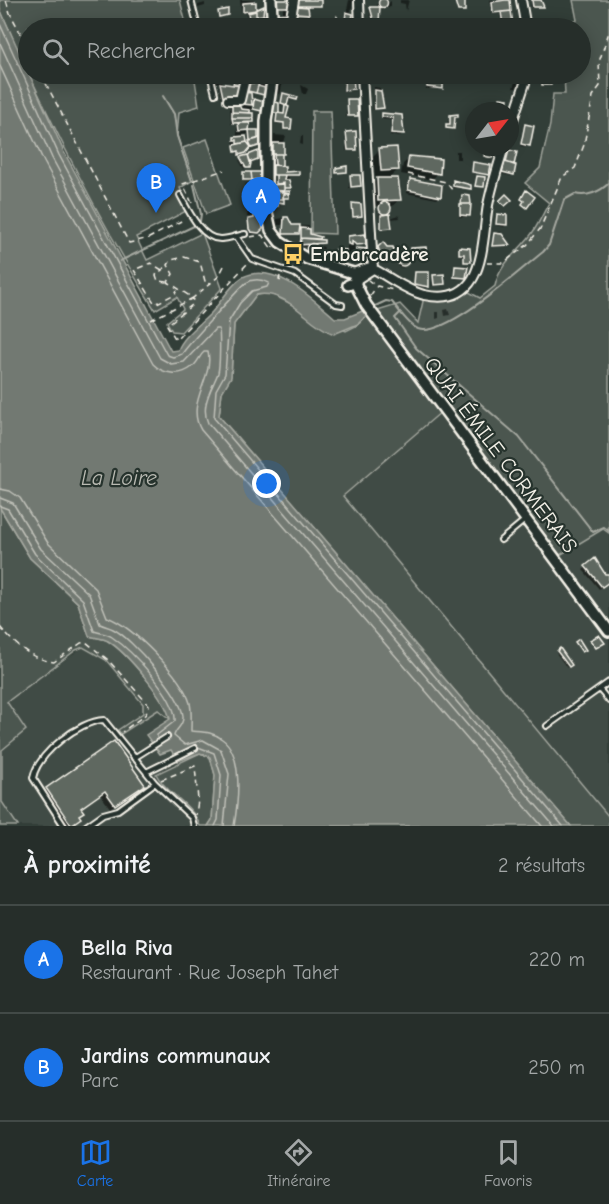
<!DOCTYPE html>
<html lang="fr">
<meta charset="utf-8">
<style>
:root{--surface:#262e2a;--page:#323a36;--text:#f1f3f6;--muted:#a4a8a8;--line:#424a47;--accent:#1a73e8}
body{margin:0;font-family:"Comic Neue",sans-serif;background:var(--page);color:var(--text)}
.compass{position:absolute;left:465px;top:102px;width:54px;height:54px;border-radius:50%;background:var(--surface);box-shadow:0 3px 15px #0003;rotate:59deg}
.you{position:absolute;left:267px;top:484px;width:21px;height:21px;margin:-15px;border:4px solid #fff;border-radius:50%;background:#1a73e8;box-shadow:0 0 0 9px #1a73e833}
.badge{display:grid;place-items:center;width:39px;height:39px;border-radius:50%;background:var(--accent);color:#fff;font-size:20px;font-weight:700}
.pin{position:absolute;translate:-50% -50px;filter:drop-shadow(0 2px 3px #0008)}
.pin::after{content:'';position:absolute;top:32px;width:21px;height:18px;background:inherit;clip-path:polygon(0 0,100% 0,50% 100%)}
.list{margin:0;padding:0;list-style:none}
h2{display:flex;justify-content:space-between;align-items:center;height:78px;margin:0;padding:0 24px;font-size:26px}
h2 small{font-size:20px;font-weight:400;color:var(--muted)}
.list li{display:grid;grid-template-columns:39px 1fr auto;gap:18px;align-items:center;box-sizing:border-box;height:108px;padding:0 24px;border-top:2px solid var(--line)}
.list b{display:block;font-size:22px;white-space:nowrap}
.list p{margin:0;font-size:20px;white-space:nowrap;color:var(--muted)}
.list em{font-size:20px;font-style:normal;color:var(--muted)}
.icon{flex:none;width:33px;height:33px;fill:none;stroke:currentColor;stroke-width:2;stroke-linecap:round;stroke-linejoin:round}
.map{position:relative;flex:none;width:609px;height:826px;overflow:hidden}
.search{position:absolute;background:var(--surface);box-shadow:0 3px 15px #0003;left:18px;right:18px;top:18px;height:66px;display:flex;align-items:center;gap:15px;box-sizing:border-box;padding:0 21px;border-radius:33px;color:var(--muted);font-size:22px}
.sheet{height:294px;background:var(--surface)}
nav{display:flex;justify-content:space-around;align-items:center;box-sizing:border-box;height:84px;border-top:2px solid var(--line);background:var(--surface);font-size:16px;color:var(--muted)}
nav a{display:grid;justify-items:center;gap:3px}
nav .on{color:var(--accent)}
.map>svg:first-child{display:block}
.built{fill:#404b44}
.green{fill:#4c564f;stroke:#a0a49c;stroke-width:1.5}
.water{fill:#727972;stroke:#a6a9a1;stroke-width:1.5}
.shadow{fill:#0007}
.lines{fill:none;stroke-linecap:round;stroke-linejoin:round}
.shore{stroke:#c0c1b9;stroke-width:1.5}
.stream{stroke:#a6a9a1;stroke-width:2}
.building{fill:#5f6861;stroke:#f4f1e8;stroke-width:1.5}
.service-casing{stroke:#f4f1e8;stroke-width:8}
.minor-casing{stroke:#f4f1e8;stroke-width:12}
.tertiary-casing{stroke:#f4f1e8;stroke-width:14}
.path{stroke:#f4f1e8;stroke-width:1.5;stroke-dasharray:6 4.5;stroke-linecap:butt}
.service{stroke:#26332d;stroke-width:4}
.minor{stroke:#26332d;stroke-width:8}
.tertiary{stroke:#26332d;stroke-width:9}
.labels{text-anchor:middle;stroke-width:4.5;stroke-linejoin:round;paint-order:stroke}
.poi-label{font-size:21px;font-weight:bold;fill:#f4f1e8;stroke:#26332d;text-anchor:start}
.street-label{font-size:21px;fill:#f4f1e8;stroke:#26332d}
.water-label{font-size:22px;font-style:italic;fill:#babbb3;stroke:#26332d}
</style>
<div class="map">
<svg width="609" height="826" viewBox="0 0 609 826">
<rect width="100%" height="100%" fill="#323e38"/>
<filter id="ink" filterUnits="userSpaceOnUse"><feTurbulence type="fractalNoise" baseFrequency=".0167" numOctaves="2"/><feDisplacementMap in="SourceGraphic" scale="12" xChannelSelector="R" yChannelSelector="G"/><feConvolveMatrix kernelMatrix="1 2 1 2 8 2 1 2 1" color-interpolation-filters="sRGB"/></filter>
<g filter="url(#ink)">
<path class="built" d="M448,406L560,555L604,529L609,533V817L343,496Z
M83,647L106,660L143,704V712L118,730L121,734L158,710L170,719L171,750L178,761L156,774L160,782L190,809L200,826H18L2,802V750L6,702Z"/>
<path class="green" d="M0,0H180L187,28H28V74H194L199,106L179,112L177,136L192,181L180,188L190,209L136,237L147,260L202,233L222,288L181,332L172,331L167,322L183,309L177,297L155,310C94,212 46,115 0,9Z
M573,0H609V533L603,529L560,555L448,406L343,496L609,817V826H571L219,416L222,392L231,376L234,324L256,295L269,293L346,331L358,325L368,314L400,304L418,323L424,297C441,301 454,299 469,292L480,298L495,286C500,263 516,254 530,236C538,226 543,213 549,203L525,183L540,168L550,125L553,94H565L564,74H580V28H567L566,21L577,20Z
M312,111H331L335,234L311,233Z
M207,139L230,205L206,214L183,148Z
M0,508L30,558L78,603L89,636C95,638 103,638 108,641C126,652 166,699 170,719L158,710L121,734L118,730L143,713V704L106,660L83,647L76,650L7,702L26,730L2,750V802L18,826H0Z
M200,753L210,757L215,775L212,820L208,826H200C192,803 166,794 156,774Z"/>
<path class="water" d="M0,9L64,152L171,351L178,350C184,335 201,324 212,312C221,302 231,284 243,277C274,261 313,299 335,318H345L365,310L368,314L358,324L334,334C306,324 289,289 256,295L234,324L231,377L222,392L219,416L571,826H208L212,820L215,775L210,757L200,753L178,761L171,750L160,754L146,735L170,719C166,699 126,652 108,641C103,638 95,638 89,636L78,603L30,558L0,508Z"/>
<path class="shadow" d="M240,0H254L255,12L262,9L264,19L250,28H242L241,23L247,20L246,12L242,13Z
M274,0H291L287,19L275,22L283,15V8H274Z
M320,0L318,7H307L308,18L303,22H311L310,28H306V26L294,28L295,2Z
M349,0H353L348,26L344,25Z
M378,0H387V4L391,1V7L378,8L379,28H374L369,10L377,8Z
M400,0H409L406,11L405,4L400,3Z
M490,0H503L511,24L509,25L502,26L500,13L492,14Z
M531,0H540L542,6L531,8Z
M205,3V6L198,8V5Z
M209,24V28L218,27L214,28H204V25Z
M539 79a6 6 0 1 1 12 0a6 6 0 1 1-12 0Z
M236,74H244L235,98H222L219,86L222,83L216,82L215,76H222L223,85L233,86L239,77H232Z
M248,74H260L251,82L247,81Z
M264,74H267L262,95L257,94L260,85L258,84Z
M277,74H292L291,78L284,77L280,94L276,93Z
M343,74H352L351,90L343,91Z
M371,74H382L380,77H372Z
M410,74H456L410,75Z
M513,74H523V76L512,80Z
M427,82L442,89H426Z
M515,82H519L517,88H513Z
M247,84L256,87L255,93H250L252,110H248V114L252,122L248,124L245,132H250L261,145L251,149L248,134L237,136V124H231L230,106L232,105L241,112L242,96L247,94L248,91H245Z
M301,85L308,89L306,94H303Z
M374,87L380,88V109L373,110L374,94L377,90H374Z
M284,95L296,98L295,100H287L284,106L280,104Z
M348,101L356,115L354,117H346Z
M279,107L278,115H283L285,107L287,130H283V124L275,123L276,114H270Z
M383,115L401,116L402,134L399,137L390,135L392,120L381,119Z
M451,116L456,117L453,128L445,129Z
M526,126L528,145L527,147L520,146Z
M347,133L356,149L354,151H346Z
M274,135L286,136L280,155L284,173L297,174L288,176L290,187L282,189V192L289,194L288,197L275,207H269L270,188L275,186V176H272Z
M301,136H303V145L300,144Z
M245,138L248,148L238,155L233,140Z
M380,149L398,170L388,179L399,199L393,206H388L390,218L399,215L400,218L390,219L389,229L380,230L379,206L372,207L371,186L379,177H375L373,156Z
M456,151H460V159H456Z
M510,152L512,174L511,176L502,174Z
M257,153V158L244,169L239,160Z
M410,158L438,173L432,180L401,174L403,164Z
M474,164L488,174L471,173Z
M259,173L261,229L256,234H250L247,222L253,220L252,217H247L249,205L243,203L250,201L253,193L245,184L250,183V180Z
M351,177L359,185L358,187L349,188Z
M455,177L454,184L469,188H452Z
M411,180L440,196L437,199L406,193Z
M463,196L469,215L467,217H459Z
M353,205L360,215L358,217L352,218Z
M498,215L506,225L504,227L495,225Z
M284,218L297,233L296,235H284L285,222L282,225H276L277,219Z
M302,226H309L308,235L323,241L321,244H316L313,256L306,253V247L299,246Z
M495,232H501L500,235L507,246L492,247Z
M349,238L364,244L354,246L355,251L366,250L367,256L355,258V252H351L350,257H344L343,261L339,262L335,252H346Z
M321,246L324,247L322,256H319Z
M459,249H468L467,263H463V256L458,255Z
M411,250L426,253L409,256Z
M400,255L408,256L403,268L398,267Z
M456,268L465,277L463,279L453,278Z
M416,273L427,286L426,288L415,286Z
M434,276L444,284L432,286Z
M448,309L450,315L445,316L444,310Z
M436,312H439V318L436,319Z
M595,560L604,576L609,577V581L599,589L583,570Z
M559,651L570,665L567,668L556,653Z
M114,743L138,789L110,808L100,794L80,808L75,822L65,826L43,793Z"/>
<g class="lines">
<path class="shore" d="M0,24L59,155L167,355L173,357L182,354C186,347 241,286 246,283C254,278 261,279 269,283L267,287L252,291L240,303L229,321L225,374L216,390L214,418L563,826
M0,43L52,158L160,358L171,364L184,362L215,329H219C220,338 220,365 218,373C212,389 200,405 208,423L554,826
M0,66L44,162L153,364C163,374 180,377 192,367C198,363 199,356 204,352H208C214,378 185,403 201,430L542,826
M0,489L10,491L20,498L48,543L96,589L107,617C132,626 182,676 190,703C192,713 191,721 191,731C202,732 212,731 222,739C244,754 238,803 234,826
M0,498L13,503L41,549L89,594L100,624C104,626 109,627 113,629C132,638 181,695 183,716C184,726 175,729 174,736L185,745L203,740L221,750L229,774L224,826
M0,506L8,509L35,554L83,600L94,631C99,633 107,633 112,637C131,650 177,697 175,721L157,735V740
M198,747L214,753L221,775L218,820L215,826"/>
<path class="stream" d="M163,96L174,114L177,136L192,181
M194,185L201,214L200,221
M120,261L196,225
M371,308L386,301L392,302C399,310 408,325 418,329C445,339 521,269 543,252L549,245L564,200L575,194C587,197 600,192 609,183
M401,312L395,318L416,348L519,437L593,532L604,527L609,531"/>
</g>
<path class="building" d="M378.5 3a4.5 4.5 0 1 1 9 0a4.5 4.5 0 1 1-9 0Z
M275,0H292V7H275Z
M296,0H321V6H296Z
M505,0H510L511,11L493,13L492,2Z
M532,0H541L544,7H533Z
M455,1H465V11H458Z
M256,2V10L243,12V3Z
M264,6L263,15L256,16V11L248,13Z
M296,6L308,7L309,14L296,13Z
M370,7H380L379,22H374Z
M228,9V15L219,17L218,11Z
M256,11V16L265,15V19L242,22L249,19L248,13Z
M511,11L513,24L503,25L501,12Z
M346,12L353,14L351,24L336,23L337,17L339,21H345Z
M290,13L288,20L277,21L276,14Z
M296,13L309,14V18L296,20Z
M562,19L563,27L544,28L547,21Z
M261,20L262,24L243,28L242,22Z
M296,20L312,21V28H307L305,24L304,28H295Z
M258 78a5 5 0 1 1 10 0a5 5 0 1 1-10 0Z
M277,74H295L294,77L286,75L285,83L277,82Z
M345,74H353L354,89L344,90Z
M541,74H553L551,85H542Z
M235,77H245L242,86L233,84Z
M427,80H443V89L427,87Z
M220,83L240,86L239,97H223Z
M250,83H259L256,93L248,91Z
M258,86L265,88L264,95L256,93Z
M375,90L381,91L384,108L375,109Z
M243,92L251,93L252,105L242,104Z
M283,93L298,97L297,100L289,98L287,105L281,103Z
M500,98L508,99L507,110L499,109Z
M254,99L264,102L262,111L253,109Z
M347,99H357L358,116H348Z
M273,101L279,103V113H271Z
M238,102L241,109L250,110V113L232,112V103Z
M285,105L289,107L286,118L292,119L291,129H284V123L276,122L277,113L284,114Z
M232,112L253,113V118H232Z
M382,113L402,115L404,134L391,133L393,118L382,117Z
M458,114V117H455L454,129L446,128V124H450V115Z
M232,118H254V122L233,123Z
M238,123H250L249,130L239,131Z
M525,124L534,126L530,146L521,144Z
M249,130H258V139L250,141Z
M356,131L357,150H348L346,132Z
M246,136L247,142L237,144V140H234V137Z
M260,138L262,145L252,148L249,141Z
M247,142L251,147L246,153L239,155V151L235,152L234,145Z
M273,143H284V154H273Z
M397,147L399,170L381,171L379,148Z
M495,147L492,158L484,156L486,147Z
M509,150L517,152L514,165L506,162Z
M258,151V159L250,162L248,155Z
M274,154H282V166L275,165Z
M248,155L251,163L250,168H246L240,157Z
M409,156L441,159L440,174L407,168Z
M473,162L491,165L489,175L472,172Z
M505,162L516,165L514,175L502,172Z
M273,165L285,166V172L299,171V175H273Z
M347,166V172L336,173V168Z
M243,172H251L252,180H243Z
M251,172H261V179L252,180Z
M276,175H285L284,180H289L291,188H284V183L276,184Z
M350,175H360L361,186L351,187Z
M477,176L485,177L484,187L475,186Z
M377,178H398L401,200L378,201Z
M261,179V191H255L252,180Z
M410,179L442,185L441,197L408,190Z
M453,180L471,185V189L453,186Z
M284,184V191H290V194L271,190V185Z
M271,190L284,191L283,199H271Z
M526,190L535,197L527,208L522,204L524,201L521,199Z
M251,192H262V199L252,200Z
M283,194H289V198H284V203L278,202V206H270L271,199H283Z
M506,194L512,200L505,206L499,201Z
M462,195L470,196L471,204H461Z
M262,199V206H250L245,204L244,200Z
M379 208a6 6 0 1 1 12 0a6 6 0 1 1-12 0Z
M352,203L361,204L362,216L353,217Z
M460,204H471L470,216L460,215Z
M250,206H262V214H253Z
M254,214H262L263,229L259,233L251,232L249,229L248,219L254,218Z
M390,214L392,228L381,229V215Z
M497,214L507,215V225L496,224Z
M284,217H288L292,225H300L299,234H283Z
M301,228L310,229V234L321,237L320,239L301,238Z
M494,233L502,234L510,245L492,246Z
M365,234L366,244L356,245L352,241V245L348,244V236Z
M301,238L324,240V243L300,245Z
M383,242L387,247H393L395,255L382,259L378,247Z
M306.5 249a5.5 5.5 0 1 1 11 0a5.5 5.5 0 1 1-11 0Z
M426,247L427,254L411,255V248Z
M459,247L470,248L471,262H464V254H459Z
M356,248L368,249V257H356Z
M336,249L346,250L345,262L335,254Z
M397 260a6 6 0 1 1 12 0a6 6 0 1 1-12 0Z
M455,266L468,267L466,278L454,277Z
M415,272H429V287L414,284Z
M444,274L445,284L434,285L433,275Z
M595,558L605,574H609V582L602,587L585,566Z
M599,635L605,643L596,648L590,640Z
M579,639L586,650L582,652L575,642Z
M560,648L572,665L569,667L557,651Z
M114,741L145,785L115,805L105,791L81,808L84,812L79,815L81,818L71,825L46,788Z"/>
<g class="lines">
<defs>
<path id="service" d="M191,0L198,28
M210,74L215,94
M180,195C188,210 202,240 221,239C229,239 238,235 245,234
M236,236L252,259L295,274L336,304L342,305
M501,540L525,520
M599,689L609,701
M547,726L609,682
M134,758L167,737
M146,772L195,748
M64,826L33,778C38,753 79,721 104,720L155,783L192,818L194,826
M86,826L103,814L118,810L155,783"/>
<path id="minor" d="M359,0L360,28
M521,0L526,28
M255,28L290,23L294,0
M362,74L373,269
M228,100H240L246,74
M510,129L528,74
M353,273L370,267C388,276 405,290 424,295C486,308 481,246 488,205C492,186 498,166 504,147
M356,280L373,269"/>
<path id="tertiary" d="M271,0L273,28
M273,74L266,121V208L271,230L280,242L307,259L353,273L356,282L348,285
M355,283L366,305L609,631"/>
</defs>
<use href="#service" class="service-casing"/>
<use href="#minor" class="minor-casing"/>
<use href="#tertiary" class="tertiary-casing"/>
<path class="path" d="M6,0L10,13L28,47
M41,74L129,243L149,238L185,219
M408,174L446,182L453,191
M192,203L183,184L224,170
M250,237L262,235L272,249L273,246
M487,263H503L527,245L540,229L562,177L575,168L584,145L593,96L600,86L599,62L609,32
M224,266L219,276L193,298L192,305L167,325L176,340L247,264
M162,270L151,263L134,270L155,304L175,294L177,290
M280,276L279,280L284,282
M368,280L376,286
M167,282L158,281L156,275L168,265
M370,296L377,286L393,290
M151,320L193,298L168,282L173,274L168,265L171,260L184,257L200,262L206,285
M0,627C14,644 31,659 54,662L81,643L86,642L108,660L149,705L146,714L122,732
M161,780L195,766L198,800L196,815"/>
<use href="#service" class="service"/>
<use href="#minor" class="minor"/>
<use href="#tertiary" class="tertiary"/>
</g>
</g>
<defs>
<symbol id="bus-bare" viewBox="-9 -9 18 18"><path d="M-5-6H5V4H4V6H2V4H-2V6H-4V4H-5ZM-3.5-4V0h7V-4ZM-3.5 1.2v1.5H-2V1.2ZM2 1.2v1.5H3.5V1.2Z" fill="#ffd166" stroke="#26332d" stroke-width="2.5" paint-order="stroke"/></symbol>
</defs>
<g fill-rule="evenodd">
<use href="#bus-bare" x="278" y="239" width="30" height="30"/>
</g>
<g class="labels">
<g class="poi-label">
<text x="310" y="261">Embarcadère</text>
</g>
<g class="street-label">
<text transform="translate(501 455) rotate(53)" y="7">QUAI ÉMILE CORMERAIS</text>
</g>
<g class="water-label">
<text x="119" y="485">La Loire</text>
</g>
</g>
</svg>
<svg class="compass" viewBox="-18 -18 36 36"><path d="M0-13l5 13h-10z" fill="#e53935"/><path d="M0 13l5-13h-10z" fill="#a4a8a8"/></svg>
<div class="you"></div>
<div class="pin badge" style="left:261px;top:227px">A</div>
<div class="pin badge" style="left:156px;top:213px">B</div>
<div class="search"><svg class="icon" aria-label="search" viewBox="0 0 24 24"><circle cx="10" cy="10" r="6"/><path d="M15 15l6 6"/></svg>Rechercher</div>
</div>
<section class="sheet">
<h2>À proximité<small>2 résultats</small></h2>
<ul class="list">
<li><span class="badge">A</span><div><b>Bella Riva</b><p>Restaurant · Rue Joseph Tahet</p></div><em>220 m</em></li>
<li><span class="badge">B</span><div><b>Jardins communaux</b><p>Parc</p></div><em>250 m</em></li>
</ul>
</section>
<nav>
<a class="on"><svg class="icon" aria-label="map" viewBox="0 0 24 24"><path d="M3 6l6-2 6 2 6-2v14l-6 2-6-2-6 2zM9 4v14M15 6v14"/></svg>Carte</a>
<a><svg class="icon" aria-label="directions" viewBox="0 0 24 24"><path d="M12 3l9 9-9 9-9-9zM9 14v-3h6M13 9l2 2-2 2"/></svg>Itinéraire</a>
<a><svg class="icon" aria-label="saved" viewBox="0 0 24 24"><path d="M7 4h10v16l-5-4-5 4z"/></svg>Favoris</a>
</nav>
